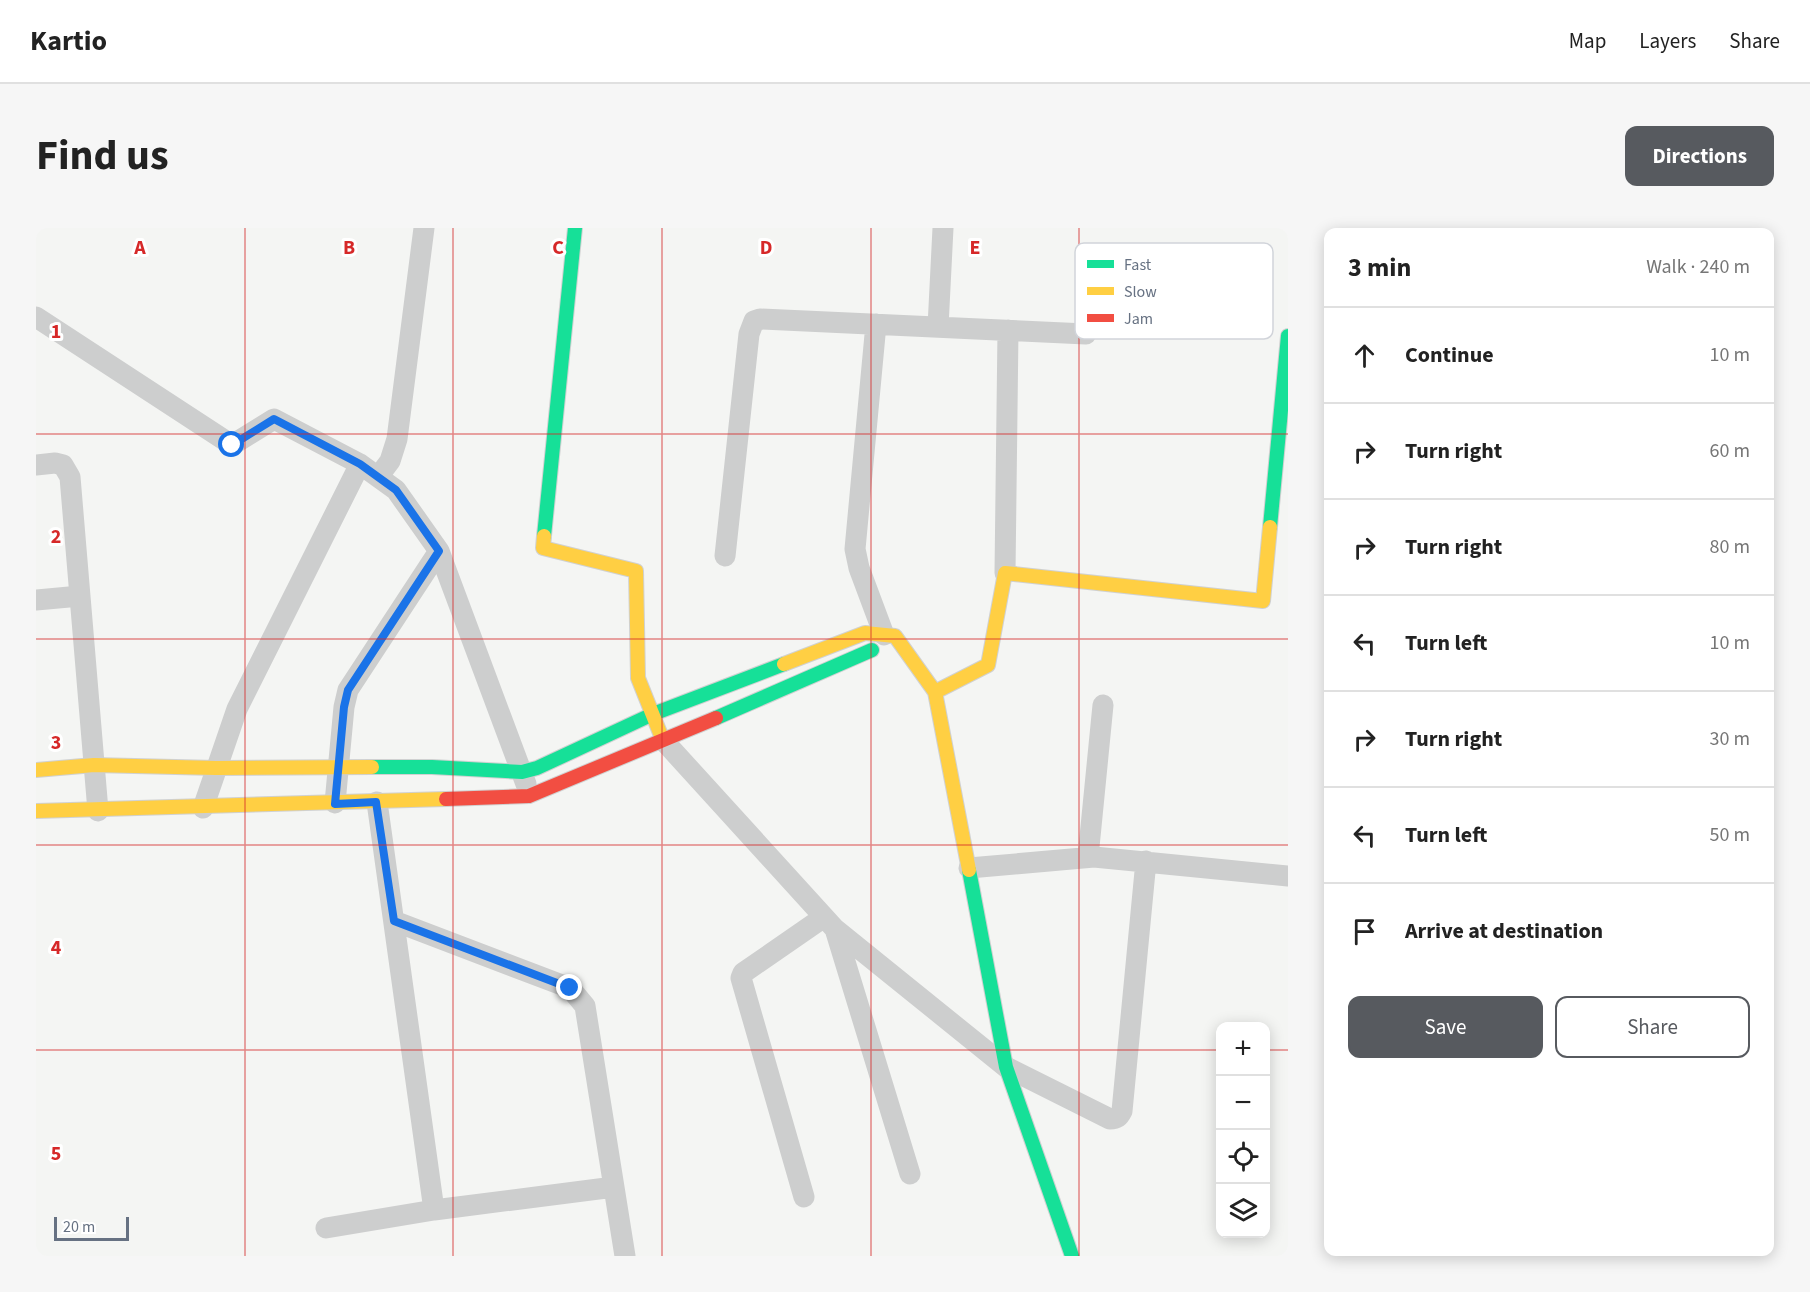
<!DOCTYPE html>
<meta charset="utf-8">
<style>
:root{--surface:#fff;--page:#f6f6f6;--text:#222;--muted:#767676;--line:#e0e0e0;--accent:#575a5f}
body{margin:0;font-family:"Source Sans 3",sans-serif;background:var(--page);color:var(--text)}
.controls{position:absolute;right:18px;bottom:18px;display:grid;overflow:hidden;border-radius:12px;box-shadow:0 3px 15px #0003}
.controls button{width:54px;height:54px;display:grid;place-items:center;padding:0;border:0;border-bottom:2px solid var(--line);background:var(--surface);color:var(--text);font:30px sans-serif}
.scale{position:absolute;left:18px;bottom:15px;width:75px;box-sizing:border-box;padding-left:6px;border:3px solid #667182;border-top:0;font-size:16px;line-height:21px;white-space:nowrap;color:#667182;-webkit-text-stroke:4px #fff;paint-order:stroke}
.stop{position:absolute;width:18px;height:18px;margin:-14px;border:4px solid #1a73e8;border-radius:50%;background:#fff}
.stop.end{background:#1a73e8;border-color:#fff;box-shadow:0 2px 6px #0008}
.list{margin:0;padding:0;list-style:none}
h2{display:flex;justify-content:space-between;align-items:center;height:78px;margin:0;padding:0 24px;font-size:26px}
h2 small{font-size:20px;font-weight:400;color:var(--muted)}
.list li{display:grid;grid-template-columns:39px 1fr auto;gap:18px;align-items:center;box-sizing:border-box;height:96px;padding:0 24px;border-top:2px solid var(--line)}
.list b{display:block;font-size:22px;white-space:nowrap}
.list em{font-size:20px;font-style:normal;color:var(--muted)}
.actions{display:flex;gap:12px;padding:18px 24px}
.actions a{flex:1;padding:14px 0;border:2px solid var(--accent);border-radius:12px;text-align:center;font-size:21px;color:var(--accent)}
.actions .main{background:var(--accent);color:#fff}
.icon{flex:none;width:33px;height:33px;fill:none;stroke:currentColor;stroke-width:2;stroke-linecap:round;stroke-linejoin:round}
.map{position:relative;flex:none;width:1252px;height:1028px;overflow:hidden;border-radius:12px}
header{display:flex;align-items:center;gap:36px;box-sizing:border-box;height:84px;padding:0 30px;background:var(--surface);border-bottom:2px solid var(--line)}
header strong{font-size:28px}
nav{display:flex;gap:33px;margin-inline-start:auto;font-size:21px}
.intro{display:flex;align-items:center;justify-content:space-between;box-sizing:border-box;height:144px;padding:0 36px}
h1{margin:0;font-size:42px}
.button{padding:15px 27px;border-radius:12px;background:var(--accent);color:#fff;font-size:21px;font-weight:700}
main{display:flex;gap:36px;padding:0 36px}
aside{flex:1;background:var(--surface);border-radius:12px;box-shadow:0 3px 15px #0003}
.map>svg:first-child{display:block}
.lines{fill:none;stroke-linecap:round;stroke-linejoin:round}
.fast-casing{stroke:#d0d1d1;stroke-width:16}
.slow-casing{stroke:#d0d1d1;stroke-width:16}
.jam-casing{stroke:#d0d1d1;stroke-width:16}
.street{stroke:#cdcece;stroke-width:21}
.fast{stroke:#16e098;stroke-width:14}
.slow{stroke:#ffcf43;stroke-width:14}
.jam{stroke:#f24e42;stroke-width:14}
.route{stroke:#1a73e8;stroke-width:8}
.grid{fill:none;stroke:#d62828;stroke-width:1.5;stroke-opacity:0.55}
.key{fill:#fff;stroke:#d1d4da;stroke-width:1.5}
.key-label{font-size:16px;fill:#667182}
.grid-label{font-size:20px;text-anchor:middle;font-weight:bold;fill:#d62828;stroke:#fff;stroke-width:6;stroke-linejoin:round;paint-order:stroke}
</style>
<header>
<strong>Kartio</strong>
<nav><a>Map</a><a>Layers</a><a>Share</a></nav>
</header>
<div class="intro"><h1>Find us</h1><a class="button">Directions</a></div>
<main>
<div class="map">
<svg width="1252" height="1028" viewBox="0 0 1252 1028">
<rect width="100%" height="100%" fill="#f4f5f3"/>
<g class="lines">
<defs>
<path id="fast" d="M1234,299L1252,108
M508,308L539,0
M680,490L836,422
M336,539H396L486,544L501,540L617,486L748,436
M933,642L970,839L1036,1028"/>
<path id="slow" d="M508,308L507,320L600,343L602,450L624,505
M748,436L829,405L859,408L899,464L933,642
M899,464L952,437L969,345L1227,373L1234,299
M0,542L58,537L180,540L336,539
M0,583L410,571"/>
<path id="jam" d="M410,571L493,568L680,490"/>
</defs>
<use href="#fast" class="fast-casing"/>
<use href="#slow" class="slow-casing"/>
<use href="#jam" class="jam-casing"/>
<path class="street" d="M0,89L196,217L238,191L324,236L360,262L403,323L490,556
M840,96L819,321L823,340L848,407
M902,99L907,0
M0,237L19,235L27,237L34,249L62,583
M342,249L354,233L361,211L388,0
M689,328L713,106L718,93L724,91L1050,106
M969,345L972,102
M0,372L44,368
M628,513L799,701L970,839L1074,891C1081,891 1083,889 1086,883L1110,633
M341,574L398,982
M299,575L308,479L312,462L403,323
M167,580L201,481L324,236
M1052,629L1067,477
M933,640L1058,629L1252,648
M358,693L534,760L549,778L589,1028
M799,701L874,946
M768,969L705,750L707,745L788,689
M290,1000L398,982L578,959"/>
<use href="#fast" class="fast"/>
<use href="#slow" class="slow"/>
<use href="#jam" class="jam"/>
</g>
<g class="lines">
<path class="route" d="M196,217L238,191L324,236L360,262L403,323L312,462L308,479L299,576L340,574L358,693L534,760"/>
</g>
<path class="grid" d="M209,0V1028M417,0V1028M626,0V1028M835,0V1028M1043,0V1028M0,206H1252M0,411H1252M0,617H1252M0,822H1184M1230,822H1252"/>
<rect x="1039" y="15" width="198" height="96" rx="9" class="key"/>
<rect x="1051" y="32" width="27" height="8" fill="#16e098"/>
<rect x="1051" y="59" width="27" height="8" fill="#ffcf43"/>
<rect x="1051" y="86" width="27" height="8" fill="#f24e42"/>
<g class="key-label">
<text x="1088" y="42">Fast</text>
<text x="1088" y="69">Slow</text>
<text x="1088" y="96">Jam</text>
</g>
<g class="grid-label">
<text x="104" y="26">A</text>
<text x="313" y="26">B</text>
<text x="522" y="26">C</text>
<text x="730" y="26">D</text>
<text x="939" y="26">E</text>
<text x="20" y="110">1</text>
<text x="20" y="315">2</text>
<text x="20" y="521">3</text>
<text x="20" y="726">4</text>
<text x="20" y="932">5</text>
</g>
</svg>
<div class="controls">
<button>+</button>
<button>−</button>
<button><svg class="icon" aria-label="locate" viewBox="0 0 24 24"><circle cx="12" cy="12" r="6"/><path d="M12 2v4M12 18v4M2 12h4M18 12h4"/></svg></button>
<button><svg class="icon" aria-label="layers" viewBox="0 0 24 24"><path d="M12 4l9 5-9 5-9-5zM3 14l9 5 9-5"/></svg></button>
</div>
<div class="scale">20 m</div>
<div class="stop" style="left:196px;top:217px"></div>
<div class="stop end" style="left:534px;top:760px"></div>
</div>
<aside>
<h2>3 min<small>Walk · 240 m</small></h2>
<ul class="list">
<li><svg class="icon" aria-label="ahead" viewBox="0 0 24 24"><path d="M12 20V5M6 11l6-6 6 6"/></svg><div><b>Continue</b></div><em>10 m</em></li>
<li><svg class="icon" aria-label="right" viewBox="0 0 24 24"><path d="M7 20v-9h11M14 6l5 5-5 5"/></svg><div><b>Turn right</b></div><em>60 m</em></li>
<li><svg class="icon" aria-label="right" viewBox="0 0 24 24"><path d="M7 20v-9h11M14 6l5 5-5 5"/></svg><div><b>Turn right</b></div><em>80 m</em></li>
<li><svg class="icon" aria-label="left" viewBox="0 0 24 24"><path d="M17 20v-9H6M10 6l-5 5 5 5"/></svg><div><b>Turn left</b></div><em>10 m</em></li>
<li><svg class="icon" aria-label="right" viewBox="0 0 24 24"><path d="M7 20v-9h11M14 6l5 5-5 5"/></svg><div><b>Turn right</b></div><em>30 m</em></li>
<li><svg class="icon" aria-label="left" viewBox="0 0 24 24"><path d="M17 20v-9H6M10 6l-5 5 5 5"/></svg><div><b>Turn left</b></div><em>50 m</em></li>
<li><svg class="icon" aria-label="arrive" viewBox="0 0 24 24"><path d="M6 21V4h12l-3 4 3 4H6"/></svg><div><b>Arrive at destination</b></div></li>
</ul>
<div class="actions"><a class="main">Save</a><a>Share</a></div>
</aside>
</main>
